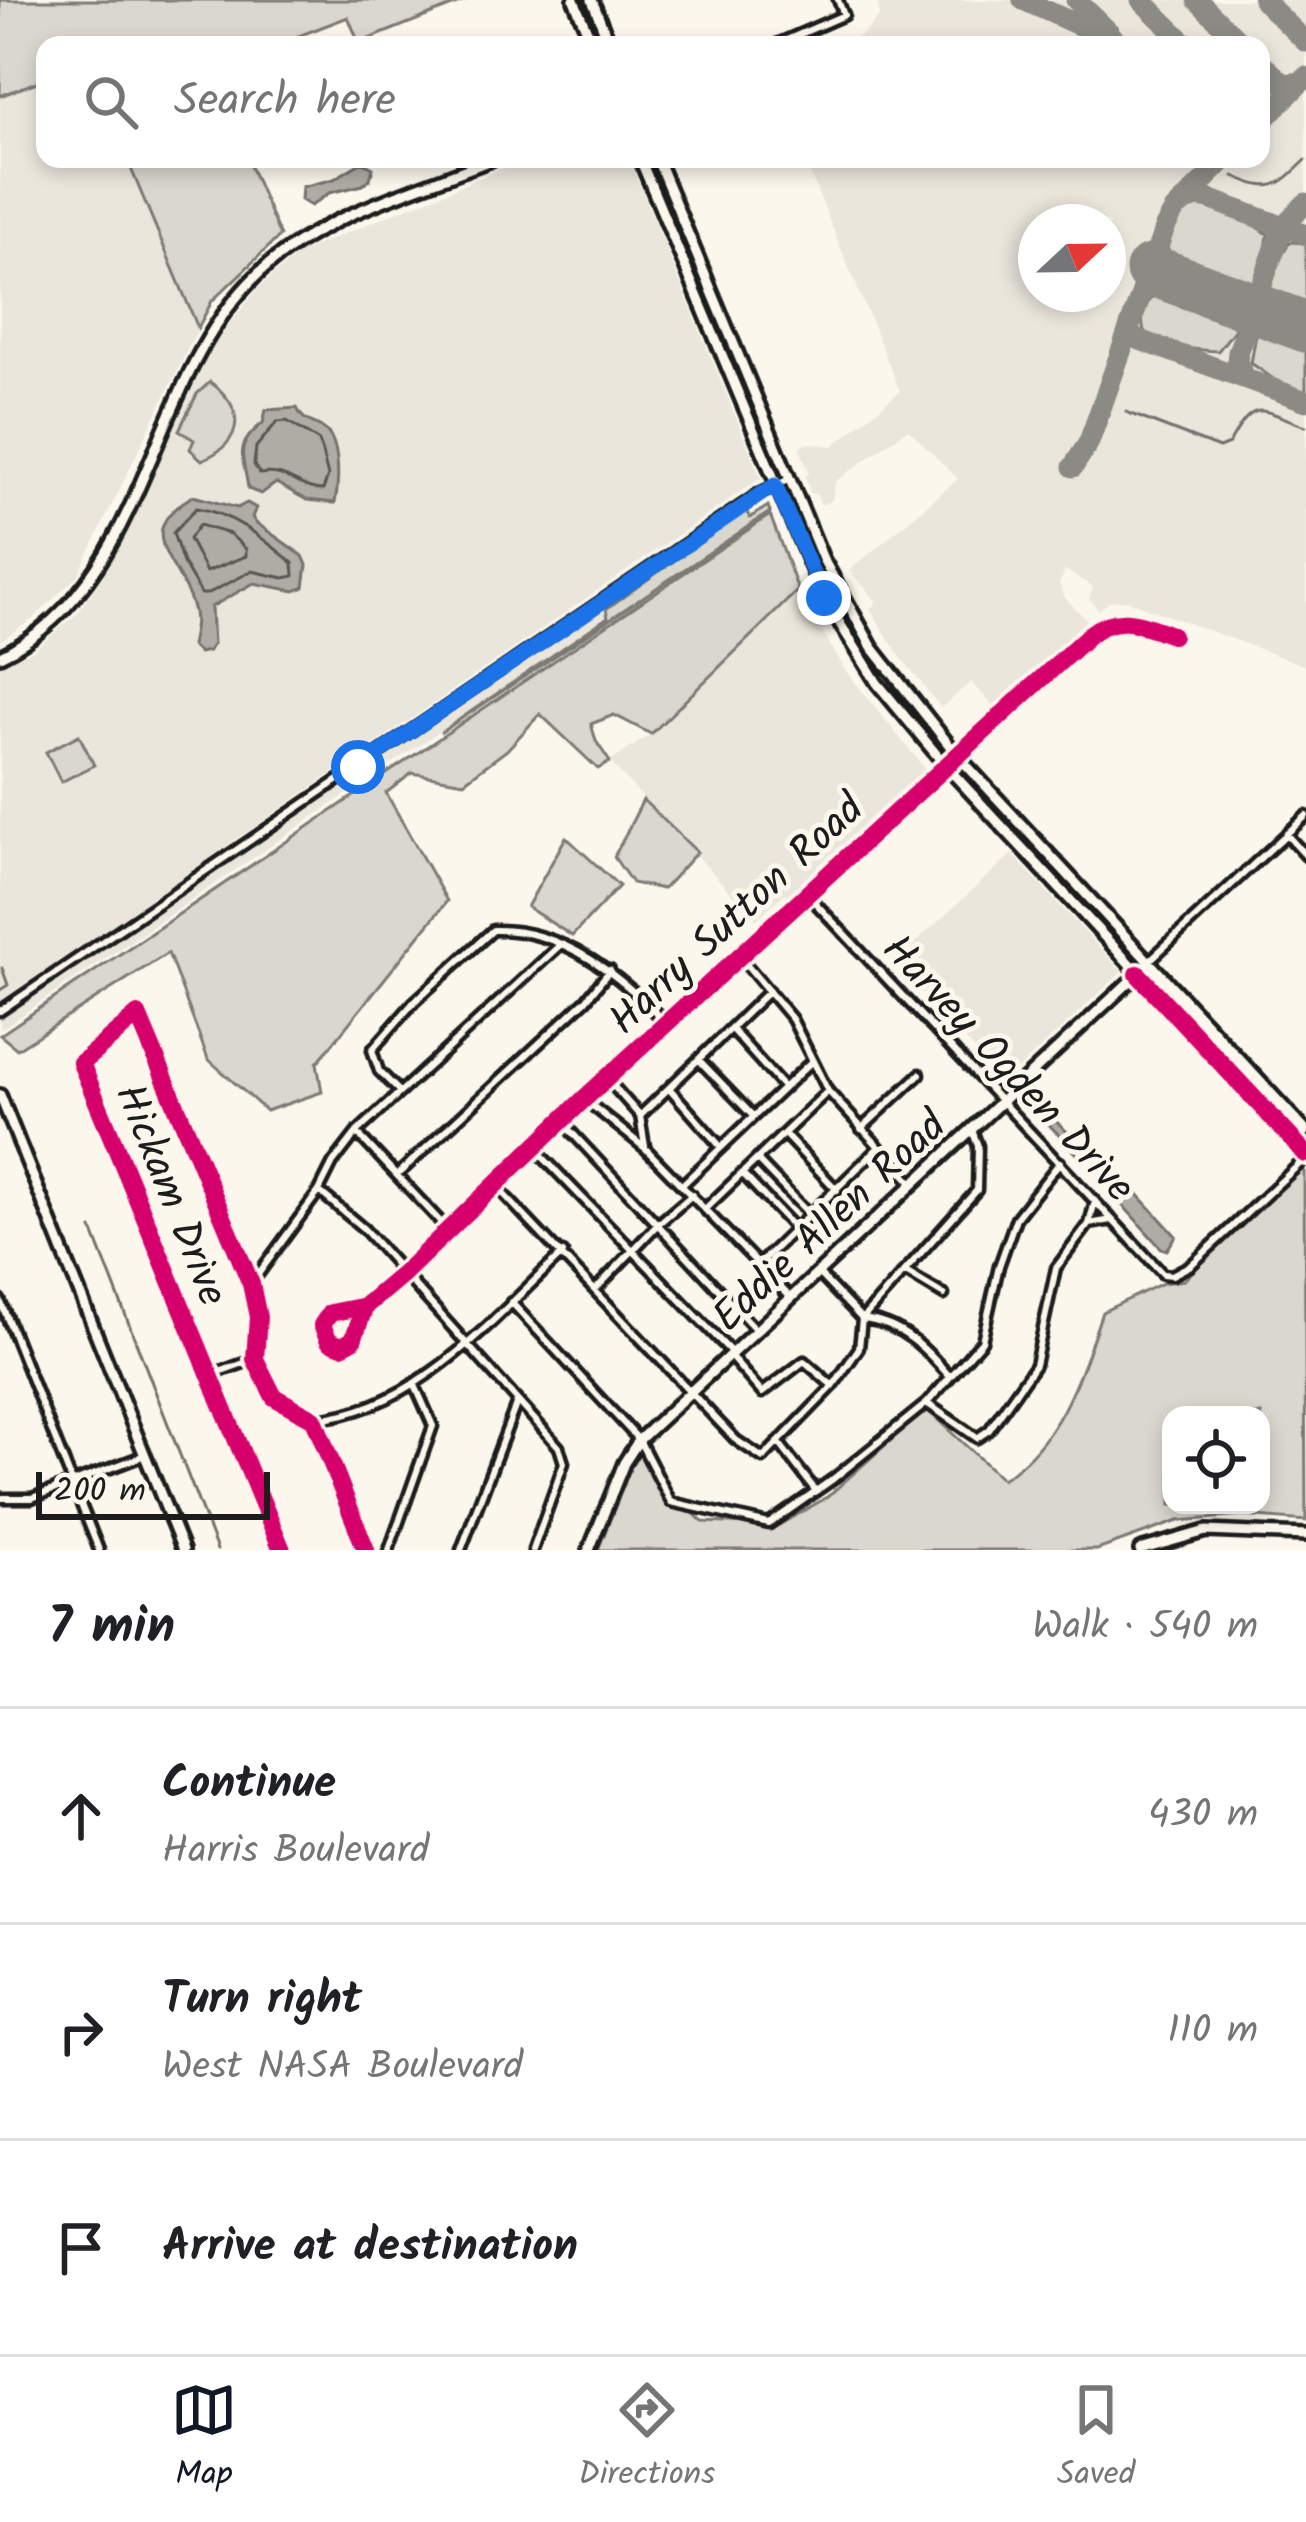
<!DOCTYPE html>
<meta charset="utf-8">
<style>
:root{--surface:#fff;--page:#f6f6f6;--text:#202124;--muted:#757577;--line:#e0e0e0;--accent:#111827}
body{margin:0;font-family:Kalam,sans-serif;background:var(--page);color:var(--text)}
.controls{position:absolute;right:36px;bottom:36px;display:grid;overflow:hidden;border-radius:24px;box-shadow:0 6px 18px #0003}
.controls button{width:108px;height:108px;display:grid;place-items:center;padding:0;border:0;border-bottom:3px solid var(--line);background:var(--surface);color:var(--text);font:60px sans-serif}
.compass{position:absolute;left:1018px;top:204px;width:108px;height:108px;border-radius:50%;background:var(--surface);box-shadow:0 6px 18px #0003;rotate:68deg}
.scale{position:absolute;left:36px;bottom:30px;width:234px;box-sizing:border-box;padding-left:12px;border:6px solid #1c1c1c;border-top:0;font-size:33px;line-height:42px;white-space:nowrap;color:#1c1c1c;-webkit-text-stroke:9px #fbf7ec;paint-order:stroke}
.stop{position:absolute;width:36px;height:36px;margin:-27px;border:9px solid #1a73e8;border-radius:50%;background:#fff}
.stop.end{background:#1a73e8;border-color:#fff;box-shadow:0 3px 12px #0008}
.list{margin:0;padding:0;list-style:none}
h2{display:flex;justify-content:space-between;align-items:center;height:156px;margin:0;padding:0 48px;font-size:51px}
h2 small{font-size:39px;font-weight:400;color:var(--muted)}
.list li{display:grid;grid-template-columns:78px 1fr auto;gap:36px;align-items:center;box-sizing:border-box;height:216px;padding:0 48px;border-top:3px solid var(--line)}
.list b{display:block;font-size:45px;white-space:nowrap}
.list p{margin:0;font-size:39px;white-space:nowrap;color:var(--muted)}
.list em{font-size:39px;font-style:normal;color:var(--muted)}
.icon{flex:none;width:66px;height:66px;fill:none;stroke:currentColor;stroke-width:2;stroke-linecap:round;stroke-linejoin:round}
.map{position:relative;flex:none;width:1306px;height:1550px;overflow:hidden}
.search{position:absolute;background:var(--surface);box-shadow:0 6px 18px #0003;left:36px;right:36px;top:36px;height:132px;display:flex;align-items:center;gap:30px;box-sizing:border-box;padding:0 42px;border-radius:24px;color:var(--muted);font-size:45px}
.sheet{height:804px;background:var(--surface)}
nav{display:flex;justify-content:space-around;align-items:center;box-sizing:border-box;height:168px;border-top:3px solid var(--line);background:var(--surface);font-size:33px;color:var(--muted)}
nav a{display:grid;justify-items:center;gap:6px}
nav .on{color:var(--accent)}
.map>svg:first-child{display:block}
.built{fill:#eae6dc;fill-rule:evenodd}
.green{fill:#dad7ce;stroke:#7b7a75;stroke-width:3;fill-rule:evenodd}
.water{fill:#afaca5;stroke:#74726e;stroke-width:3}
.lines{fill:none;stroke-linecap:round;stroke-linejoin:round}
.shore{stroke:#575653;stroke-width:3}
.stream{stroke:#74726e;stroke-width:3}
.taxiway{stroke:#8c8a84;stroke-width:21}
.runway{stroke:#8c8a84;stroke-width:51}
.street-casing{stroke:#1c1c1c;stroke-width:15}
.secondary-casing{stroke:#1c1c1c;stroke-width:18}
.street{stroke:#fbf7ec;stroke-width:6}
.secondary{stroke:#fbf7ec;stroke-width:9}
.cycleway-casing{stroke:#fbf7ec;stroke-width:26}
.cycleway{stroke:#d6006c;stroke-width:18}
.route{stroke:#1a73e8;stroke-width:15}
.labels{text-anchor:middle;stroke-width:10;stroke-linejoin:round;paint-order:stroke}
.street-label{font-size:42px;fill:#1c1c1c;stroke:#fbf7ec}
</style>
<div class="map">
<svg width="1306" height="1550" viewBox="0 0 1306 1550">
<rect width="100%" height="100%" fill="#fbf7ec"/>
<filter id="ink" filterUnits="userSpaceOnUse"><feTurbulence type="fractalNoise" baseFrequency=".00833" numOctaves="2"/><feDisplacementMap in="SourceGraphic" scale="24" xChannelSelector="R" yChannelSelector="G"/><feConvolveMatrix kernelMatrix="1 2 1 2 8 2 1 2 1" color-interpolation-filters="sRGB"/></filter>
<g filter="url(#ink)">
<path class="built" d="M878,0H1306V666L1125,600L1110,601L1099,610L1089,599L1093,587L1065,570L1059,584L1065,598L1087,620L994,707L971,682L941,708L897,652L870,609L877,601L849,571L958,479L908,429L835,482L832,500L821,505L816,494H811L805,477L809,472L799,447L809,443L833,446L900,391L804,159H1261V45H820L845,35L851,39L862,35L879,17ZM1036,222H1108V294H1036Z
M45,79V159H127L198,328L78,575L33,619L0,641V96Z
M526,159H629L761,478L0,1002V665L34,650L77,614L105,572L213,345L258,288L302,251Z
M798,590L845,670L925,769L789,897L785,893L756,920L610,762L651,734Z
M606,609L609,616L0,1030V1016L549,639Z
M1012,854L1122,972L1004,1082L894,962Z"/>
<path class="green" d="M0,0H467L359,43L348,17L275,45H45V79L0,96Z
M127,159H247L280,236L212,301L198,328Z
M1200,204L1252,223L1268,234C1266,255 1261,274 1247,291L1179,266L1169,258C1163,236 1179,210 1200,204Z
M1289,242L1306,243V313L1268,298L1269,282Z
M1164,291L1238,316L1235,329L1218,351C1193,350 1164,347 1144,331C1139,314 1147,296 1164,291Z
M1258,323L1306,341V393L1276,381L1251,363Z
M210,382C247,408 244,443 202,460L190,449L194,440L179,430L197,394Z
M768,506L770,512L440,733L608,617L606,609L746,509L750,518Z
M770,515L798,590L651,734L614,715L591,724L596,741L610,762L598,769L540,714L507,750L464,782L412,773L386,793L447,901L317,1063L322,1092L266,1111L208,1059L168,953L17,1049L0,1035Z
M79,735L94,765L61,782L46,752Z
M643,800L697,852L663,889L632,883L614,857Z
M566,837L619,886L572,936L527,907Z
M1304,1167L1306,1521L1243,1516L1178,1521L1097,1550H598L638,1449L667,1504L691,1511L703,1522L779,1525L827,1497L926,1409L1002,1479C1060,1443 1081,1373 1102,1312L1163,1283L1184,1280ZM1171,1415H1261V1505H1171Z"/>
<path class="water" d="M362,162L373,168L370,179L363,185L329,193L311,206L301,200L302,187L334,179Z
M297,408C304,425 317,420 328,433C340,447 339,484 335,503L307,500L276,483L261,494L248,489C245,458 231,448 263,423L266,410Z
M193,496L237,508L247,503L256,508L252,517L255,522L303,556L307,565L304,587L295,591L254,583L211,607L213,644L208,651L199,653L191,646C193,634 197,621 193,608C181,562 128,533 193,496Z
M1037,1103L1082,1146L1084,1151L1079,1156L1034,1109Z
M1131,1191L1136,1192L1176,1236L1167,1250L1161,1248L1120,1202L1119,1198Z"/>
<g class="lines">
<path class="shore" d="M287,421L319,441L328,476L323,490C297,489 289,469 260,474L254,465L256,447L277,422Z
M196,508C233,513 264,539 293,563L294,576L284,578L252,571L207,594H201L183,563L173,533Z
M199,525L230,534L246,549V556L206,572L189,539Z"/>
<path class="stream" d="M1234,176C1272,193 1277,188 1306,160
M1126,412L1219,448L1229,444C1255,396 1260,410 1306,426
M0,990L8,985L2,968
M92,1229L217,1550"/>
<path class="taxiway" d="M1023,0L1087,29L1113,37
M1076,0L1110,33
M1141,0L1187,45
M1197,0L1243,45
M1263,0L1306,42
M1261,63L1284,84L1302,82
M1261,123L1306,77
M1182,202L1198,197L1209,199L1306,235
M1129,336L1306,401
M1246,379L1237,362L1238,352L1283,226L1306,203
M1073,467L1089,442L1165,227L1174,211L1225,159"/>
<path class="runway" d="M1151,270L1306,327"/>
<defs>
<path id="street" d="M775,45L844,15L838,0
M1286,834L1306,856
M807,894L1163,1274L1172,1275L1191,1265L1306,1158
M740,957L792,1019L828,1091L913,1184
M1150,960L1306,816
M0,1011L761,492L790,479
M732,1030L783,1087
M699,1060L752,1115
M607,1079L640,1116L645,1146
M669,1088L721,1147
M398,1090L379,1071L372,1050L414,1002L493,930C563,928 622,977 668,1025
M584,1099L646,1149L791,1298
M640,1116L769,991
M563,1123L757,1331
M861,1129L920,1074
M358,1134L450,1232
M786,1136L837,1190
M535,1149L733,1354
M758,1161L810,1215
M742,1173L795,1229
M397,1175L586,1000L610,970
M683,1184L811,1062
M496,1186L736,1440L763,1458L833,1386L859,1348L862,1319L977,1190L978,1146L972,1130
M319,1191L364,1229L559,1447L564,1463L533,1550
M1095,1201L1089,1224L1112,1220
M706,1208L828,1091
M760,1263L878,1148
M904,1271L944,1295
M818,1273L862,1319C902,1323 926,1349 950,1377
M251,1284L319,1191L333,1163L357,1132L560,945
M596,1289L658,1224L692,1195
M0,1300L99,1550
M511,1302L639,1440L671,1502L769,1524L833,1479L927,1403L982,1341L999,1266L1016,1218L1060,1162
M365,1306L353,1340L342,1346L329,1341L322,1325L330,1313L365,1306L403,1274L584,1099L1090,634C1118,612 1141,624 1172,635
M730,1356L762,1393L804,1361L833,1386
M208,1376L255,1359
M928,1404L977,1438L989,1430L1035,1365L1056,1268L1089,1224
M314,1419C416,1411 493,1319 563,1253
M779,1443L816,1491
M0,1498H32L145,1455
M282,1550L81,1063L138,1015L251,1284L258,1317L255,1359L274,1397L314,1419L366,1550
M389,1550L433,1426L414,1383
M461,1550L517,1402"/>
<path id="secondary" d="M574,0L593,45
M592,0L610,45
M640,159L824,598L877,683L946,766L1306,1154
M657,159L823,559L872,647L957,755L1306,1131
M0,656C146,585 145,393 249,283C311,217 412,192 493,159
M0,1095L183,1550
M589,1550L624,1463L639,1440L1141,971
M1140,1550L1206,1531L1306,1535"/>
</defs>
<use href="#street" class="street-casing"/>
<use href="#secondary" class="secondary-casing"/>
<use href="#street" class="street"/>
<use href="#secondary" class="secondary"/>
<defs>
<path id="cycleway" d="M1138,974L1306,1154
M365,1306L353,1340L342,1346L329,1341L322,1325L330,1313L365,1306L403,1274L584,1099L1090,634C1118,612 1141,624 1172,635
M282,1550L81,1063L138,1015L251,1284L258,1317L255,1359L274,1397L314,1419L366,1550"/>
</defs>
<use href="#cycleway" class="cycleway-casing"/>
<use href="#cycleway" class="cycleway"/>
</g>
</g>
<g class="lines" filter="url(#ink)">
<path class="route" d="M358,767L775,485L824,598"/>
</g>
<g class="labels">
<g class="street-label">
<text transform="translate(735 913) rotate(-43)" y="15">Harry Sutton Road</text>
<text transform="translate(1010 1067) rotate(47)" y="15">Harvey Ogden Drive</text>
<text transform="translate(173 1194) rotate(68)" y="15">Hickam Drive</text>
<text transform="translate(828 1220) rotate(-43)" y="15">Eddie Allen Road</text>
</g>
</g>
</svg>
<div class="controls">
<button><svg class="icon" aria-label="locate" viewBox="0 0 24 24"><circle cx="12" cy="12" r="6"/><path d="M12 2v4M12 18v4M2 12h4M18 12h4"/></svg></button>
</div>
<svg class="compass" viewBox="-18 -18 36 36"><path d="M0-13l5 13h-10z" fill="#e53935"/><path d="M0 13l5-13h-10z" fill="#757577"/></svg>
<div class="scale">200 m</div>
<div class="stop" style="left:358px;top:767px"></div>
<div class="stop end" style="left:824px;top:598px"></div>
<div class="search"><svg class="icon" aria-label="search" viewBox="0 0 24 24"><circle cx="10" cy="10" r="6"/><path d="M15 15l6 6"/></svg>Search here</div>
</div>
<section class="sheet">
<h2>7 min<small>Walk · 540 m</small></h2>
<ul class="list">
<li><svg class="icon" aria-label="ahead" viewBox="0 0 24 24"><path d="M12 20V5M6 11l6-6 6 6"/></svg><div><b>Continue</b><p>Harris Boulevard</p></div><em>430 m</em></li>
<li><svg class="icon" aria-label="right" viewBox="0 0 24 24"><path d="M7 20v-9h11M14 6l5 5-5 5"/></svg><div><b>Turn right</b><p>West NASA Boulevard</p></div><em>110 m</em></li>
<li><svg class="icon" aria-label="arrive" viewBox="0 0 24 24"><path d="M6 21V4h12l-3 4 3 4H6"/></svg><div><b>Arrive at destination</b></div></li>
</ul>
</section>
<nav>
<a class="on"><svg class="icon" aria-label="map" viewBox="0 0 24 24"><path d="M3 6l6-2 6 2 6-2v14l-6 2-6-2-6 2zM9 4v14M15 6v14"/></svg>Map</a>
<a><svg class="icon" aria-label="directions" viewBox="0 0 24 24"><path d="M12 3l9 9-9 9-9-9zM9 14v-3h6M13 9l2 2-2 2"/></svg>Directions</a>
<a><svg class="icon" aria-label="saved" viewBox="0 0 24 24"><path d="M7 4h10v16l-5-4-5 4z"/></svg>Saved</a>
</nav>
